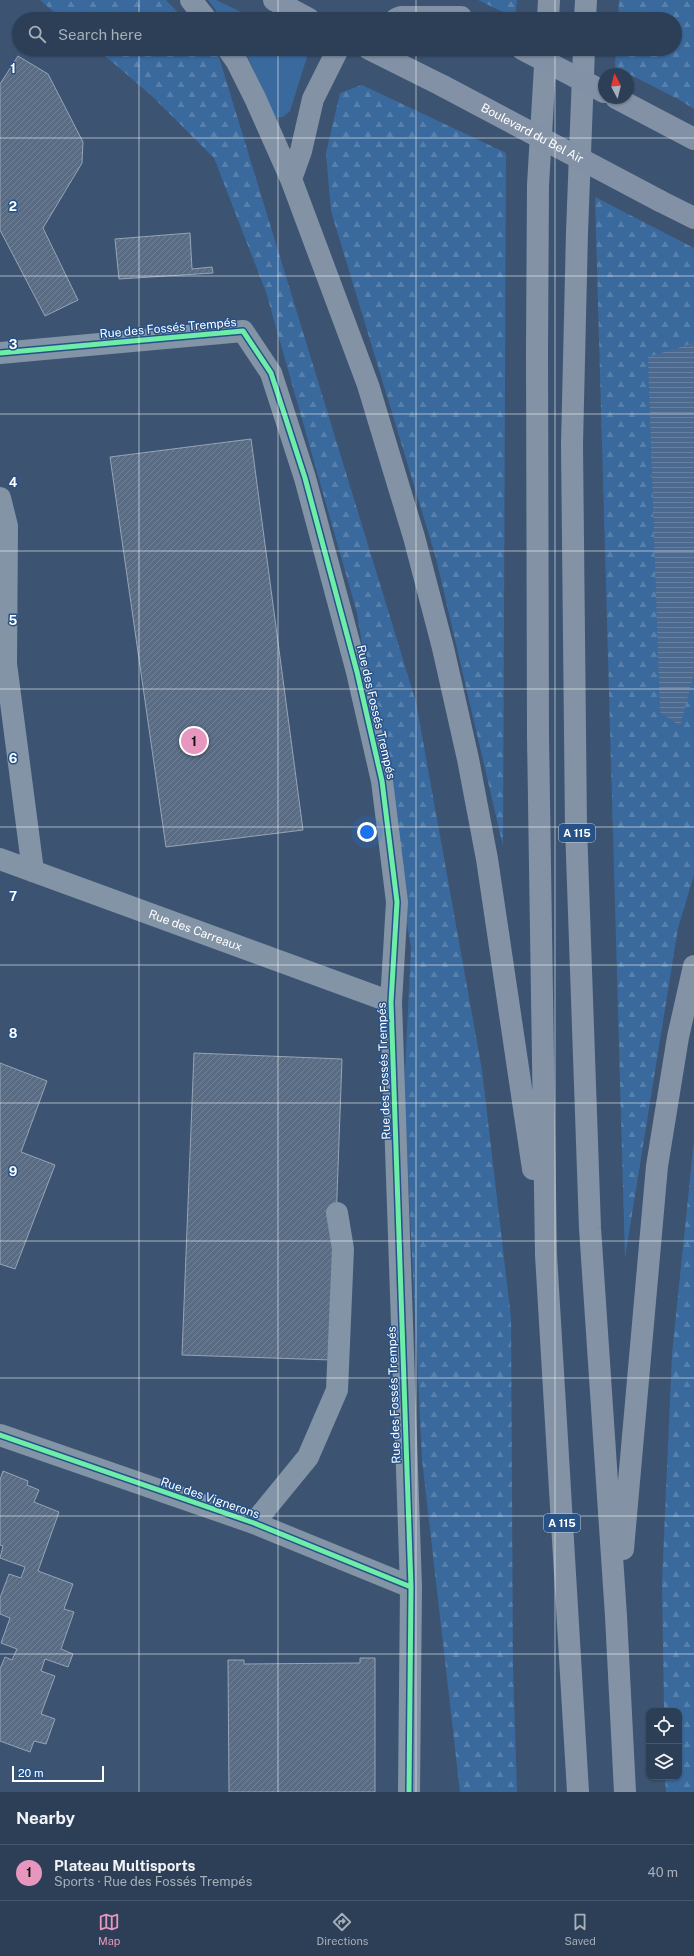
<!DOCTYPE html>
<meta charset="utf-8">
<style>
:root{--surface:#2d3f56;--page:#394a60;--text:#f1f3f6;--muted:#a7afb9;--line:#48586c;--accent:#e797bd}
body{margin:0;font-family:"Public Sans",sans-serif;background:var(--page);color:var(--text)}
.controls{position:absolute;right:12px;bottom:12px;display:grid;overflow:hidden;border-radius:8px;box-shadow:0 1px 3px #0004}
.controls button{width:36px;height:36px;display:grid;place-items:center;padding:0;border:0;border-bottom:1px solid var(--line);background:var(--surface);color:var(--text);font:20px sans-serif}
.compass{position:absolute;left:598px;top:68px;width:36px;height:36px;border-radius:50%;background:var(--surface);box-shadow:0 1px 3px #0004;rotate:353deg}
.scale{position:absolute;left:12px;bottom:10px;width:92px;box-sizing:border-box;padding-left:4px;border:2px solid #fff;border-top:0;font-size:11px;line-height:14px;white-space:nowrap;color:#fff;-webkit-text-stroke:3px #265288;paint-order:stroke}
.you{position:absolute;left:367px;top:832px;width:14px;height:14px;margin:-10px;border:3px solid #fff;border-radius:50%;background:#1a73e8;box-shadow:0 0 0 6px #1a73e833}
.badge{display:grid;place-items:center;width:26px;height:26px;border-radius:50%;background:var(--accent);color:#111;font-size:13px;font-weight:700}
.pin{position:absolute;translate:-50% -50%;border:2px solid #fff;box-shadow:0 1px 4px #0006}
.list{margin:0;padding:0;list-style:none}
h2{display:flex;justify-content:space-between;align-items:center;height:52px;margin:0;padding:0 16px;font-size:17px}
h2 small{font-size:13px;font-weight:400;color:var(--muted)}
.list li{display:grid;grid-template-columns:26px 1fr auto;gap:12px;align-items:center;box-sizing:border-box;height:56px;padding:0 16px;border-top:1px solid var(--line)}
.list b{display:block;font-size:15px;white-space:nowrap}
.list p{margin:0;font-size:13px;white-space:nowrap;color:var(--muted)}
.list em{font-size:13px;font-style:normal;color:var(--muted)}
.icon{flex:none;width:22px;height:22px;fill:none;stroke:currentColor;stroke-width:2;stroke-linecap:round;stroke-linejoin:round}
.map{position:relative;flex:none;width:694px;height:1792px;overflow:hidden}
.search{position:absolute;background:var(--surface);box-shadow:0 1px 3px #0004;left:12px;right:12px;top:12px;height:44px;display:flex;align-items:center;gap:10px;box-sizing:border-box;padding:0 14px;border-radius:22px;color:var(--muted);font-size:15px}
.sheet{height:108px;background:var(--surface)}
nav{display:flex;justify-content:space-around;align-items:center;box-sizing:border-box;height:56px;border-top:1px solid var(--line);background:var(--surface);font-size:11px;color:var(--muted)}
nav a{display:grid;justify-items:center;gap:2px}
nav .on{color:var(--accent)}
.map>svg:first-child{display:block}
.green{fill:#3a699d}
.forest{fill:url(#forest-firs)}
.water{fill:url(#water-rules)}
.building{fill:url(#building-hatch);stroke:#97a4b5}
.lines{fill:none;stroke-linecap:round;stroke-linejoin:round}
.minor{stroke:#8394a7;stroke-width:22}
.major{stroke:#8291a5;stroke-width:22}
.highway{stroke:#8393a5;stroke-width:22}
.major-bridge{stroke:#8291a5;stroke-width:22}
.cycleway-casing{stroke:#265288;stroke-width:8}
.cycleway{stroke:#6deda7;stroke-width:5}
.grid{fill:none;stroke:#fff;stroke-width:1;stroke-opacity:0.55}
.labels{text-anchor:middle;stroke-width:3;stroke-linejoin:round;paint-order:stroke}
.shield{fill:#265288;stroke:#becbdb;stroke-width:1}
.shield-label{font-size:11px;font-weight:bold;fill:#fff}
.street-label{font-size:12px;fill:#fff;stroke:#265288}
.grid-label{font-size:13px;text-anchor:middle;font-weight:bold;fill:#fff;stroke:#265288;stroke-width:3;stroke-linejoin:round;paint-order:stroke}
</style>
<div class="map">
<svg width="694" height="1792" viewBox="0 0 694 1792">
<defs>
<pattern id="forest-firs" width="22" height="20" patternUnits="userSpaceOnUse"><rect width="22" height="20" fill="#3a699d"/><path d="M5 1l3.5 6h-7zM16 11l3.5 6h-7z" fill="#5880ac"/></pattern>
<pattern id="water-rules" width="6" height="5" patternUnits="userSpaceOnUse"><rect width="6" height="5" fill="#4c6a8f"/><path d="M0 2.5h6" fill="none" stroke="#6780a0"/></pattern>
<pattern id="building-hatch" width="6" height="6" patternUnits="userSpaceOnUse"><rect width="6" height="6" fill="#596c84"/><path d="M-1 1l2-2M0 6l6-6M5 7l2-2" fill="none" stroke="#728296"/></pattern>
</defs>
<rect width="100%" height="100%" fill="#3c5472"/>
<path class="green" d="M208,0H216L256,19H222Z
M244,49H305L307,57L290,111L283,117L275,118Z"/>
<path class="forest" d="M40,0H166L184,19H62Z
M478,0H517L515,18Z
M619,0H694V109L678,99L615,67L616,49H675V19H618Z
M97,49H213L218,54L416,702L482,1070L511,1318L513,1668L517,1792H460L422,1459L404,1092L411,948L357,613L266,292L214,158L152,96Z
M362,85L506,153L503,846L436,558L331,211L326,153L340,93Z
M595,197L694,248V875L678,928L625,1258Z
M694,1140V1792H666L665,1777H679V1711H664L662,1582L672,1354Z"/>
<path class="water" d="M694,343V674L680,726L660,712L648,357Z"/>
<path class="building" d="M18,56L48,74L83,142L82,163L43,228L78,300L45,316L0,230V84Z
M190,233L192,269L212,267L213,273L119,279L115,239Z
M251,439L303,830L166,847L110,457Z
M194,1053L342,1059L331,1360L182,1355Z
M0,1063L47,1081L21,1152L55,1165L15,1269L0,1264Z
M3,1471L28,1481L27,1485L39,1490L34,1502L59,1512L38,1571L73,1584L64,1609L74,1612L61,1649L73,1654L68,1667L45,1659L41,1671L55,1676L41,1714L55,1719L46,1744L34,1741L30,1752L0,1741V1669L5,1657L12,1660L17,1649L1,1643L10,1618L0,1614V1598L9,1574L21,1578L25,1567L0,1558L3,1546L0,1545V1480Z
M360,1658H375V1792H229L228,1660H244V1664L360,1663Z"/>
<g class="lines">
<g class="minor">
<path d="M0,353L243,331L271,373L305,478L357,672L382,781L397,902L391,1002L411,1587L409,1792"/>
<path d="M0,498L7,526L6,664L33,871"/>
<path id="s1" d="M0,859L391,1002"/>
<path d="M0,1435L254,1523L411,1587"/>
<path d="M254,1523L308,1457L337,1390L343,1249L337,1213"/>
</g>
<path class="major" d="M274,0L309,19
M396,19L401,17H461
M369,49L443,86
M616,98L694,139
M660,201L694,218"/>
<path class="highway" d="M191,0L206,19
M548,19L549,0
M585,19L586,0
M228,49L237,62L255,98L291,179L368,385L414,537L443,648L468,759L487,859L533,1169
M546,49L538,185L537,352L538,736L546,1255L578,1792
M584,49L577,232L572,445L576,827L590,1228L616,1616L625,1792
M291,179L301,151L313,99L338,49
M623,1549L657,1166L678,1037L694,966"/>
<g class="major-bridge">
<path d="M522,49L604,92"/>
<path id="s2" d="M443,86L660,201"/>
</g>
<defs>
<path id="cycleway" d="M0,353L243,331L271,373L305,478L357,672L382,781L397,902L391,1002L411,1587L409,1792
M0,1435L254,1523L411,1587"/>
</defs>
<use href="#cycleway" class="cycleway-casing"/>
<use href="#cycleway" class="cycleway"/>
</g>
<path class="grid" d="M139,0V19M278,0V19M416,0V19M555,0V19M139,49V1792M278,49V1792M416,49V1792M555,49V1792M0,138H694M0,276H694M0,414H694M0,551H694M0,689H694M0,827H694M0,965H694M0,1103H694M0,1241H694M0,1378H694M0,1516H694M0,1654H694"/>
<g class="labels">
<g class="shield">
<rect x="559" y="824" width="36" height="18" rx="3"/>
<rect x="544" y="1514" width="36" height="18" rx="3"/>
</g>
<g class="shield-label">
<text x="577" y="837">A 115</text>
<text x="562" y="1527">A 115</text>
</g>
<g class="street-label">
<text dy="4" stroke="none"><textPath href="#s2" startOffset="101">Boulevard du Bel Air</textPath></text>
<text transform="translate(168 328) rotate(-5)" y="4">Rue des Fossés Trempés</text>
<text transform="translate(376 712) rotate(77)" y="4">Rue des Fossés Trempés</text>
<text dy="4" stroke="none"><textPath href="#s1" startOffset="208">Rue des Carreaux</textPath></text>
<text transform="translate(384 1071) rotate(-92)" y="4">Rue des Fossés Trempés</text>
<text transform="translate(394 1395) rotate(-92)" y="4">Rue des Fossés Trempés</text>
<text transform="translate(210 1498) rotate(19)" y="4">Rue des Vignerons</text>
</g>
</g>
<g class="grid-label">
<text x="13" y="73">1</text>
<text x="13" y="211">2</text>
<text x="13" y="349">3</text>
<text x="13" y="487">4</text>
<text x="13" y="625">5</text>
<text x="13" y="763">6</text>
<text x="13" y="901">7</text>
<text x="13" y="1038">8</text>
<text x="13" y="1176">9</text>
</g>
</svg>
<div class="controls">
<button><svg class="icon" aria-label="locate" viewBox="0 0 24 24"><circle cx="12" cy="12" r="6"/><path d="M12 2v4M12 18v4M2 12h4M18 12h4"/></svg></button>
<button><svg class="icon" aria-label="layers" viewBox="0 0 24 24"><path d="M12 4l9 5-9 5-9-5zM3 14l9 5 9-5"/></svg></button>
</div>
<svg class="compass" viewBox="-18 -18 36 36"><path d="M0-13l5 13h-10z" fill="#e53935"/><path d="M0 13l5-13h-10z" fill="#a7afb9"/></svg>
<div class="scale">20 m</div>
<div class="you"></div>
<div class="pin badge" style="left:194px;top:741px">1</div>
<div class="search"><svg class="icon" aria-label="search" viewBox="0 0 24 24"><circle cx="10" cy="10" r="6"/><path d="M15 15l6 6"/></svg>Search here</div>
</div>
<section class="sheet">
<h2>Nearby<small></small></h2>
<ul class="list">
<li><span class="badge">1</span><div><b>Plateau Multisports</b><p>Sports · Rue des Fossés Trempés</p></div><em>40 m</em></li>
</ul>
</section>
<nav>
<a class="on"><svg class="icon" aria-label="map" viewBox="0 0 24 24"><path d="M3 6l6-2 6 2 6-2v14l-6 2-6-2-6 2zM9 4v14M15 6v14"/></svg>Map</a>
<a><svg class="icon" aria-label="directions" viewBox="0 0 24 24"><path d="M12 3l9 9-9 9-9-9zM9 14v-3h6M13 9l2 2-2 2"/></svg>Directions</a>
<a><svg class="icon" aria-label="saved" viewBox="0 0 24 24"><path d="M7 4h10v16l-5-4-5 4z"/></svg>Saved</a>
</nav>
